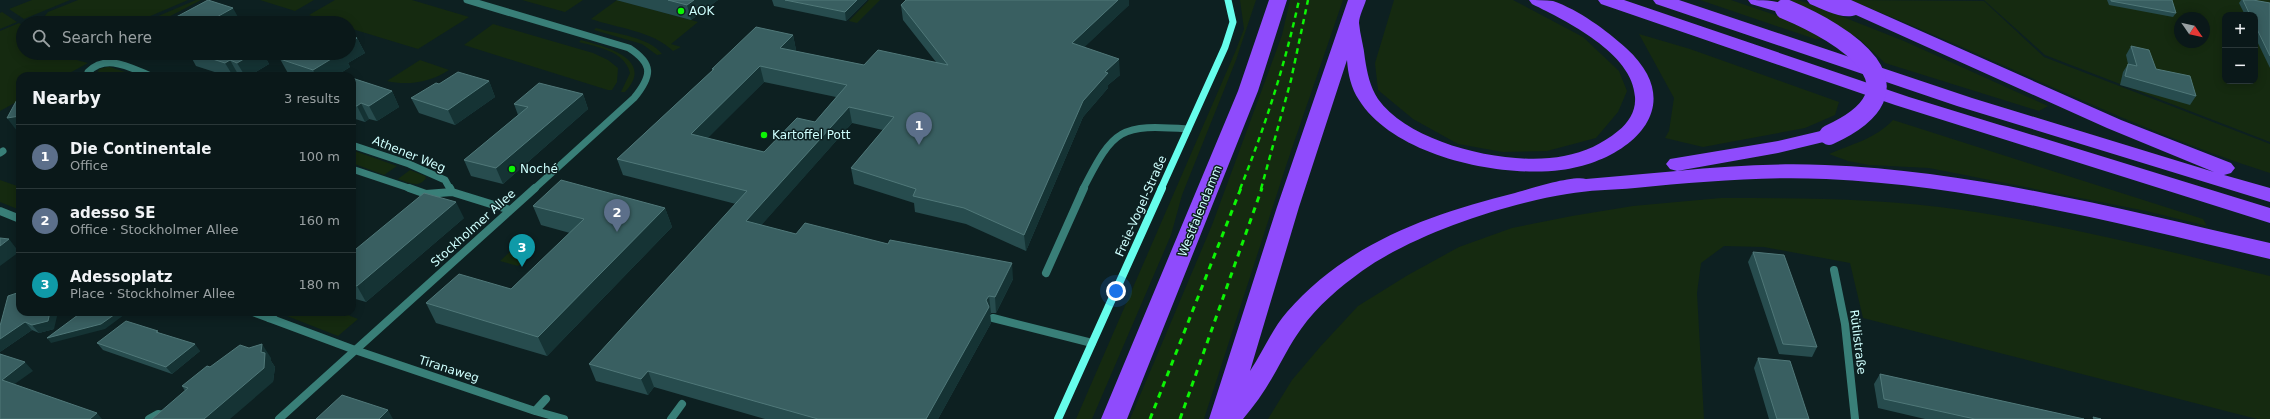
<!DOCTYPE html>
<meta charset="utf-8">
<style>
:root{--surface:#0a1819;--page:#182526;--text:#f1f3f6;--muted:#99a0a2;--line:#2a3738;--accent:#0cf404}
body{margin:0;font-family:"DejaVu Sans",sans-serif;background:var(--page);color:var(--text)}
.controls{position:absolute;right:12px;top:12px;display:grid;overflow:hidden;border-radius:8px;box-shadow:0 2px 10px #0003}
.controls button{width:36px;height:36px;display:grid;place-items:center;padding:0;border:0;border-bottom:1px solid var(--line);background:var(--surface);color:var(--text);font:20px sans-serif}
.compass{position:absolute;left:2174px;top:12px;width:36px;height:36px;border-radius:50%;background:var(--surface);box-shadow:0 2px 10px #0003;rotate:124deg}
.you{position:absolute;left:1116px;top:291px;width:14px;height:14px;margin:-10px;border:3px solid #fff;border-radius:50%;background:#1a73e8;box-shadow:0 0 0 6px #1a73e833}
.badge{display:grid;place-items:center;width:26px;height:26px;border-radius:50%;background:var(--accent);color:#fff;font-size:13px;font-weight:700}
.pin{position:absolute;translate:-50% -33px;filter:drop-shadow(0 1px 2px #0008)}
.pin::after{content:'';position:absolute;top:21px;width:14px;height:12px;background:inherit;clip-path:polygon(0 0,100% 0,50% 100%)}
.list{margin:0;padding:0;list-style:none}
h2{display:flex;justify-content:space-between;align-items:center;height:52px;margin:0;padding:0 16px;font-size:17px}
h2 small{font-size:13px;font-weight:400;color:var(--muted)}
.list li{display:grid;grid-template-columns:26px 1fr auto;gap:12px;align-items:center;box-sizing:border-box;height:64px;padding:0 16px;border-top:1px solid var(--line)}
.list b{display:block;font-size:15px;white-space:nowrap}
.list p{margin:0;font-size:13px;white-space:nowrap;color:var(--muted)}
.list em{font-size:13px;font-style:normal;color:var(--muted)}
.icon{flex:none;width:22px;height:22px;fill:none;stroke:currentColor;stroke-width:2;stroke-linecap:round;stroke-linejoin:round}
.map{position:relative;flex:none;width:2270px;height:419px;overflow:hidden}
.search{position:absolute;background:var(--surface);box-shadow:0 2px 10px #0003;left:16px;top:16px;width:340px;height:44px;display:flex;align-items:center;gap:10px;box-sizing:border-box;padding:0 14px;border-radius:22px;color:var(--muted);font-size:15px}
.panel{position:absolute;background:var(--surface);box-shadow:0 2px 10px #0003;left:16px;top:72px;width:340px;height:244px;border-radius:12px}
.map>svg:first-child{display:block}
.green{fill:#152a10;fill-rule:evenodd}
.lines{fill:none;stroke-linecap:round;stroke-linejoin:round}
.lane-far1{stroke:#397f78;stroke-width:7}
.lane{stroke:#397f78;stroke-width:8}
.street-far1{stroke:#397f78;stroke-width:7}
.street{stroke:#397f78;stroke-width:8}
.secondary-far1{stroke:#66fdec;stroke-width:7}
.secondary{stroke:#66fdec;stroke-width:8}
.highway{fill:#8f4bfc;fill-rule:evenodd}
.rail-far1{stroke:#0cf404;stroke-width:2.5;stroke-dasharray:5.5 4.5;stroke-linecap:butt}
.rail{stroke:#0cf404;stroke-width:3;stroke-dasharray:6 5.5;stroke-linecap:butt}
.highway-bridge{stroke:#8f4bfc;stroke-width:20}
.wall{fill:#274c4e;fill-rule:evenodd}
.shaded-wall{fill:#153334}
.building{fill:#395f61;stroke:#507879;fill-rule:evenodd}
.poi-dot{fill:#0cf404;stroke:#0d2021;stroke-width:1.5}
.labels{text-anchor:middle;stroke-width:3;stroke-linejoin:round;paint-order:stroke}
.poi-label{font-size:12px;fill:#cefefd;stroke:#0d2021;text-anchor:start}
.street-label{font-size:12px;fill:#cefefd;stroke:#0d2021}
</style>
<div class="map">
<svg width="2270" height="419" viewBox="0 0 2270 419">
<rect width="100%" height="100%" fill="#0d2021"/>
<path class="green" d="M32,0H70L24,19L9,9Z
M78,0H188L134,23H39L48,12Z
M196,0H201L157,23H142Z
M260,0H314L295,11Z
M335,0H412L469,17L418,49L349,28V23H335L309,15Z
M522,0H583L565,12Z
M617,0L691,20L698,22L671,44L681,47L673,51C653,31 617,28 591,19Z
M869,0H880L857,23L849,21Z
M1240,0H1256L1236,60L1182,195L1171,235L1092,419H1076L1236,50L1244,29Z
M1290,0H1343L1287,163L1204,419H1130L1212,225L1282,35Z
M1394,0H1513L1583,37L1619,71L1627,91L1618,112L1596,138L1547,151L1503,152L1458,144L1413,119L1378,90L1375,63Z
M1700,0H1731L1778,16L1786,3L1776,0H1798L1810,4L1904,41L2048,106L2039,111L1885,63L1857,37L1815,39Z
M1849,0L1984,1L2044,57L2270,144V173C2125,127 1991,55 1849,0Z
M1984,0H2270V142L2045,55ZM2225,15H2255V81H2225ZM2180,18H2204V42H2180Z
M2,12L17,22L0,29V13Z
M19,23L23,26V53H62L69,58L88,63L64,76H20V100L0,111V31Z
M493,24L593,53L608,60L618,68L617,82L612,90H608L464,45Z
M596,28C616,34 649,37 662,54L657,55L642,44L594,30Z
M1639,34L1690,49L1839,102L1835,115L1805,128L1703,147L1665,138L1669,131L1674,98Z
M581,40C604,46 656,59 625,92H621L630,73C625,51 597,47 579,42Z
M420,60L449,70C431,82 408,86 387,81Z
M107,67H110L134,75L97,74L99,69Z
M1893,120L2203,219L2207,226L2146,211L1929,168L1869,165L1848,161L1829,154C1852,144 1875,139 1893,120Z
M352,150L397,166L384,175L352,163Z
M410,170L425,176L426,178C419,189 407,182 398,179Z
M0,180L20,187V210L0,202Z
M1721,198C1801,198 1883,198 1962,210C2066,225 2168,251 2270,276V419H2257L1863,318L1850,263L1764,247L1724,246L1701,263L1697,293L1704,419H1268L1292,380L1320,347L1358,306L1408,275L1459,247L1512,228L1572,216L1633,206Z
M516,246L534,251L518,266L500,261Z
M288,312H340L358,319L338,336L287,316Z"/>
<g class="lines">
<path class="lane-far1" d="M0,153L3,151
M1083,189C1114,128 1120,124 1188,129"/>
<path class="lane" d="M1046,273L1084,188
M269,318L276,312
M993,318L1092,343
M355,350L535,411L546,399
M535,411L564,419
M149,419L158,414L166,415
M671,419L682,404"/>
<path class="street-far1" d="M467,0L629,48C654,64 652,76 634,98L534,189
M90,76L88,72C107,53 130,68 151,76
M352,145L409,164L445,180L450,189
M352,169L412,189"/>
<path class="street" d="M409,188L426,194L452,192L510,210
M450,188L452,192
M0,211L20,219
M1834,270L1845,324L1855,419
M253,312L355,350
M279,419L535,188"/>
<path class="secondary-far1" d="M1161,189L1225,47L1233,22L1228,0"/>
<path class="secondary" d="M1058,419L1162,188"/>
<path class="highway" d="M1269,0H1287L1258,91L1127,419H1101L1238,91Z
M1348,0H1366C1364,7 1359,16 1359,23C1360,35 1364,47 1365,59C1367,72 1370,87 1378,99C1411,145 1511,167 1564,156C1585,152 1602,144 1618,131C1629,122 1636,111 1635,97C1633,53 1566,21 1532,4L1529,0C1536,0 1546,0 1553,1C1579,10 1606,30 1626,48C1692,108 1627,162 1561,170C1500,178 1394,156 1359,100C1351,88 1348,74 1347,60L1299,207L1250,371C1263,352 1272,329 1287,312C1346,244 1430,214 1515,193C1530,189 1572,175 1586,179L1677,171L1670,169L1666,164L1670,159L1778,141L1829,129L1836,131L1839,135L1836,139L1778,153L1677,171C1726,166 1775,163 1825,165C1976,171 2124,210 2270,243V259C2124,225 1977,186 1826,179C1762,176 1698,182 1635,188C1612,190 1589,190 1567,194C1504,204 1414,234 1362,271C1340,287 1317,306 1301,329C1290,344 1282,361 1272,378C1264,392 1254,406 1243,419H1209L1277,207Z
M1598,0H1624L1909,97L2270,208V223L1895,105L1601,4Z
M1653,0H1679L1972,98L2214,172L2107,128L1856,15C1842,20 1823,9 1810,4L1807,0H1851L2121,120L2231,163L2235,168L2231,173L2224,175L2270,188V202L1957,106L1656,4Z
M1748,0C1761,0 1785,0 1794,9L1791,13L1785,14L1751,4Z"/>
<path class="rail-far1" d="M1240,189C1265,127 1285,65 1299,0
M1261,189L1291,80L1308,0"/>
<path class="rail" d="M1150,419L1241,188
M1180,419L1262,188"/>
<path class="highway-bridge" d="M1785,9C1845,34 1932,88 1829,135"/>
</g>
<path class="wall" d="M616,0H718L691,20Z
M772,0H867L846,21L774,6Z
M2107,0H2172L2176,13L2173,17L2109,5Z
M2241,0H2253L2270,3V68L2255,37V15H2245L2239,3Z
M901,5H1129L1084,47L1120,75L1108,85V88L1083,117L1026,251L966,224L915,212L914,203L854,184L851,168L883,130L852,123L761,225L796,234L1013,279L996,313H991L990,314L991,323L938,419H765L654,387L648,395L596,381L589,364L736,204L623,175L617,159L712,71V69L793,35L796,50L795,51L864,65L936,62L903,20ZM764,82L836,97L815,122L764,152L707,138Z
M357,38L365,53L348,63L350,67L339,74L345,76H293L289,75L280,59Z
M2131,46L2156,69L2196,96L2190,105L2120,85L2123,72L2128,64L2126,55Z
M189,53H263L269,64L249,76H227L196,66Z
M352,78L392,91L399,107L377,121L369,119L365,122L352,118Z
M489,81L495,97L455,125L419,113L411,98L439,84Z
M583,94L588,109L503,184L471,176L464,160L518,115L514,104Z
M533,206L665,208L672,227L547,356L436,323L426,303L511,289L570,233L541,225Z
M464,218L366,302L352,298V248L356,249Z
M1753,252L1817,347L1812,357L1779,354L1748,262Z
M20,292L54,329L39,333L32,330L0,352Z
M160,333L200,351L172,374L103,350L97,343Z
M271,358V361L275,367L273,382L185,391L182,386L210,367Z
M1758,358L1809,419H1769L1754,368Z
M1880,374L2084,419H1925L1878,408L1874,384Z"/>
<path class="shaded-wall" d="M694,0H718L691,20L687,5Z
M857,0H867L846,21L845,12Z
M1118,0H1129V5L1072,59V43Z
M233,8L238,17L228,23H206Z
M793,35L796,50L783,63L780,48Z
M357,38L365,53L348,63L350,67L336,76H316L313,70L340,53H349V43Z
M254,53H263L269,64L249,76H245L237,63Z
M1119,59L1120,75L1108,85V88L1083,117L1026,251L1024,235L1083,101L1105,72Z
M230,60L239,76H233L225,63Z
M760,66L764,82L696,150L691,134Z
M489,81L495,97L455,125L448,110Z
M392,91L399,107L377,121L369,106Z
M583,94L588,109L503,184L496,168Z
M361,103L369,119L365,122L357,106Z
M849,107L852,123L750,238L746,221Z
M20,116V131H17L7,118Z
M456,202L464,218L366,302L357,286Z
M665,208L672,227L547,356L538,337Z
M9,239L19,252L0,266V246Z
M1012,263L1013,279L996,313L995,297Z
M989,296L991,313L990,314L991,323L938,419H926L986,300Z
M50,312H58L54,329L39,333L32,325Z
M118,312H128L105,329L51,343L47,338Z
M25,322L32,330L0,352V339Z
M195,344L200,351L172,374L166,367Z
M262,344L271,358V361L275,367L273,382L230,419H204L261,352Z
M25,362L33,371L9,388L2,380Z
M648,371L654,387L648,395L641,379Z
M388,410L393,419H379Z
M97,413L102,419H90Z"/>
<path class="building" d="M208,0L233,8L206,23H165Z
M668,0H694L687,5Z
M785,0H857L845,12Z
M906,0H1118L1072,43L1119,59L1105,72L1108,73L1083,101L1024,235L964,208L913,196L916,189L851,168L894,117L849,107L746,221L796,234L805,223L888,244L890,240L1012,263L995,297L989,296L986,300L989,307L926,419H818L648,371L641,379L589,364L747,191L617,159L714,69H712L756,27L793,35L780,48L864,65L878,50L948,65L901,5ZM760,66L847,85L815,122L797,118L764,152L691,134Z
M2111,0H2172L2176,13L2111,1Z
M2243,0H2253L2270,3V56L2255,25V15H2250Z
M349,35L357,38L349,43Z
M2131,46L2149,50L2156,69L2190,76L2196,96L2125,76L2128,64L2137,66Z
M194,53H254L237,63L230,60L225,63Z
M291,53H341L313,70L280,59Z
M458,72L489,81L448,110L411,98L436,83L439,84Z
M336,73L345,76H331Z
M352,78L392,91L369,106L361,103L357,106L352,105Z
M539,83L583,94L496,168L464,160L528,107L514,104Z
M20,94V116L7,118Z
M561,180L665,208L538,337L426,303L459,274L511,289L584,219L533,206Z
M424,193L456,202L357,286L352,284V248L356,249Z
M0,238L9,239L0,246Z
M1753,252L1784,255L1817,347L1783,344Z
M20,292V312H50L48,321L32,325L25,322L0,339V326L8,296Z
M82,312H118L101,324L47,338Z
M126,321L158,331L156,332L195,344L166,367L97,343Z
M262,344L261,352L265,353L264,368L204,419H152L188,388L182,386L207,366L210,367L240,345L249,348Z
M0,354L25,362L2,380L97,413L90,419H0Z
M1758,358L1790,361L1809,419H1777Z
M1880,374L2084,419H1975L1884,399Z
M342,395L388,410L379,419H316Z
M2093,417L2101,419H2094Z"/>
<g class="poi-dot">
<circle cx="681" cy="11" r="4"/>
<circle cx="764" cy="135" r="4"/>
<circle cx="512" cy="169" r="4"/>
</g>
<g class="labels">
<g class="poi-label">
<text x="689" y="15">AOK</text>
<text x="772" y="139">Kartoffel Pott</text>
<text x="520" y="173">Noché</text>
</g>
<g class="street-label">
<text transform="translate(409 154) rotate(22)" y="4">Athener Weg</text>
<text transform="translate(1141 206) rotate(-66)" y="4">Freie-Vogel-Straße</text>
<text transform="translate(1200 211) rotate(-68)" y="4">Westfalendamm</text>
<text transform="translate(473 228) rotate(-42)" y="4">Stockholmer Allee</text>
<text transform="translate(1858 342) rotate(83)" y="4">Rütlistraße</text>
<text transform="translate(449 369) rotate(18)" y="4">Tiranaweg</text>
</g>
</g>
</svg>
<div class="controls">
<button>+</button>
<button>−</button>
</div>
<svg class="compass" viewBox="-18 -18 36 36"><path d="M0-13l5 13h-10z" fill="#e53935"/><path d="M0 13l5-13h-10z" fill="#99a0a2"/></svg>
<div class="you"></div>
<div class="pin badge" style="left:919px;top:145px;background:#5c6f8a">1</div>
<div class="pin badge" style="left:617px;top:232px;background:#5c6f8a">2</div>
<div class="pin badge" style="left:522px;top:267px;background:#0f9aa8">3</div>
<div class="search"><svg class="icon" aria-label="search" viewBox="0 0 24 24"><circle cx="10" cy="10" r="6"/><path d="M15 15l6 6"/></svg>Search here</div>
<section class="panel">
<h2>Nearby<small>3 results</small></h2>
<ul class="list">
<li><span class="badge" style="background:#5c6f8a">1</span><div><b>Die Continentale</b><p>Office</p></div><em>100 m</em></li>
<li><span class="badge" style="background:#5c6f8a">2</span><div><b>adesso SE</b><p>Office · Stockholmer Allee</p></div><em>160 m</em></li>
<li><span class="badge" style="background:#0f9aa8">3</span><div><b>Adessoplatz</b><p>Place · Stockholmer Allee</p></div><em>180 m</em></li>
</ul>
</section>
</div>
